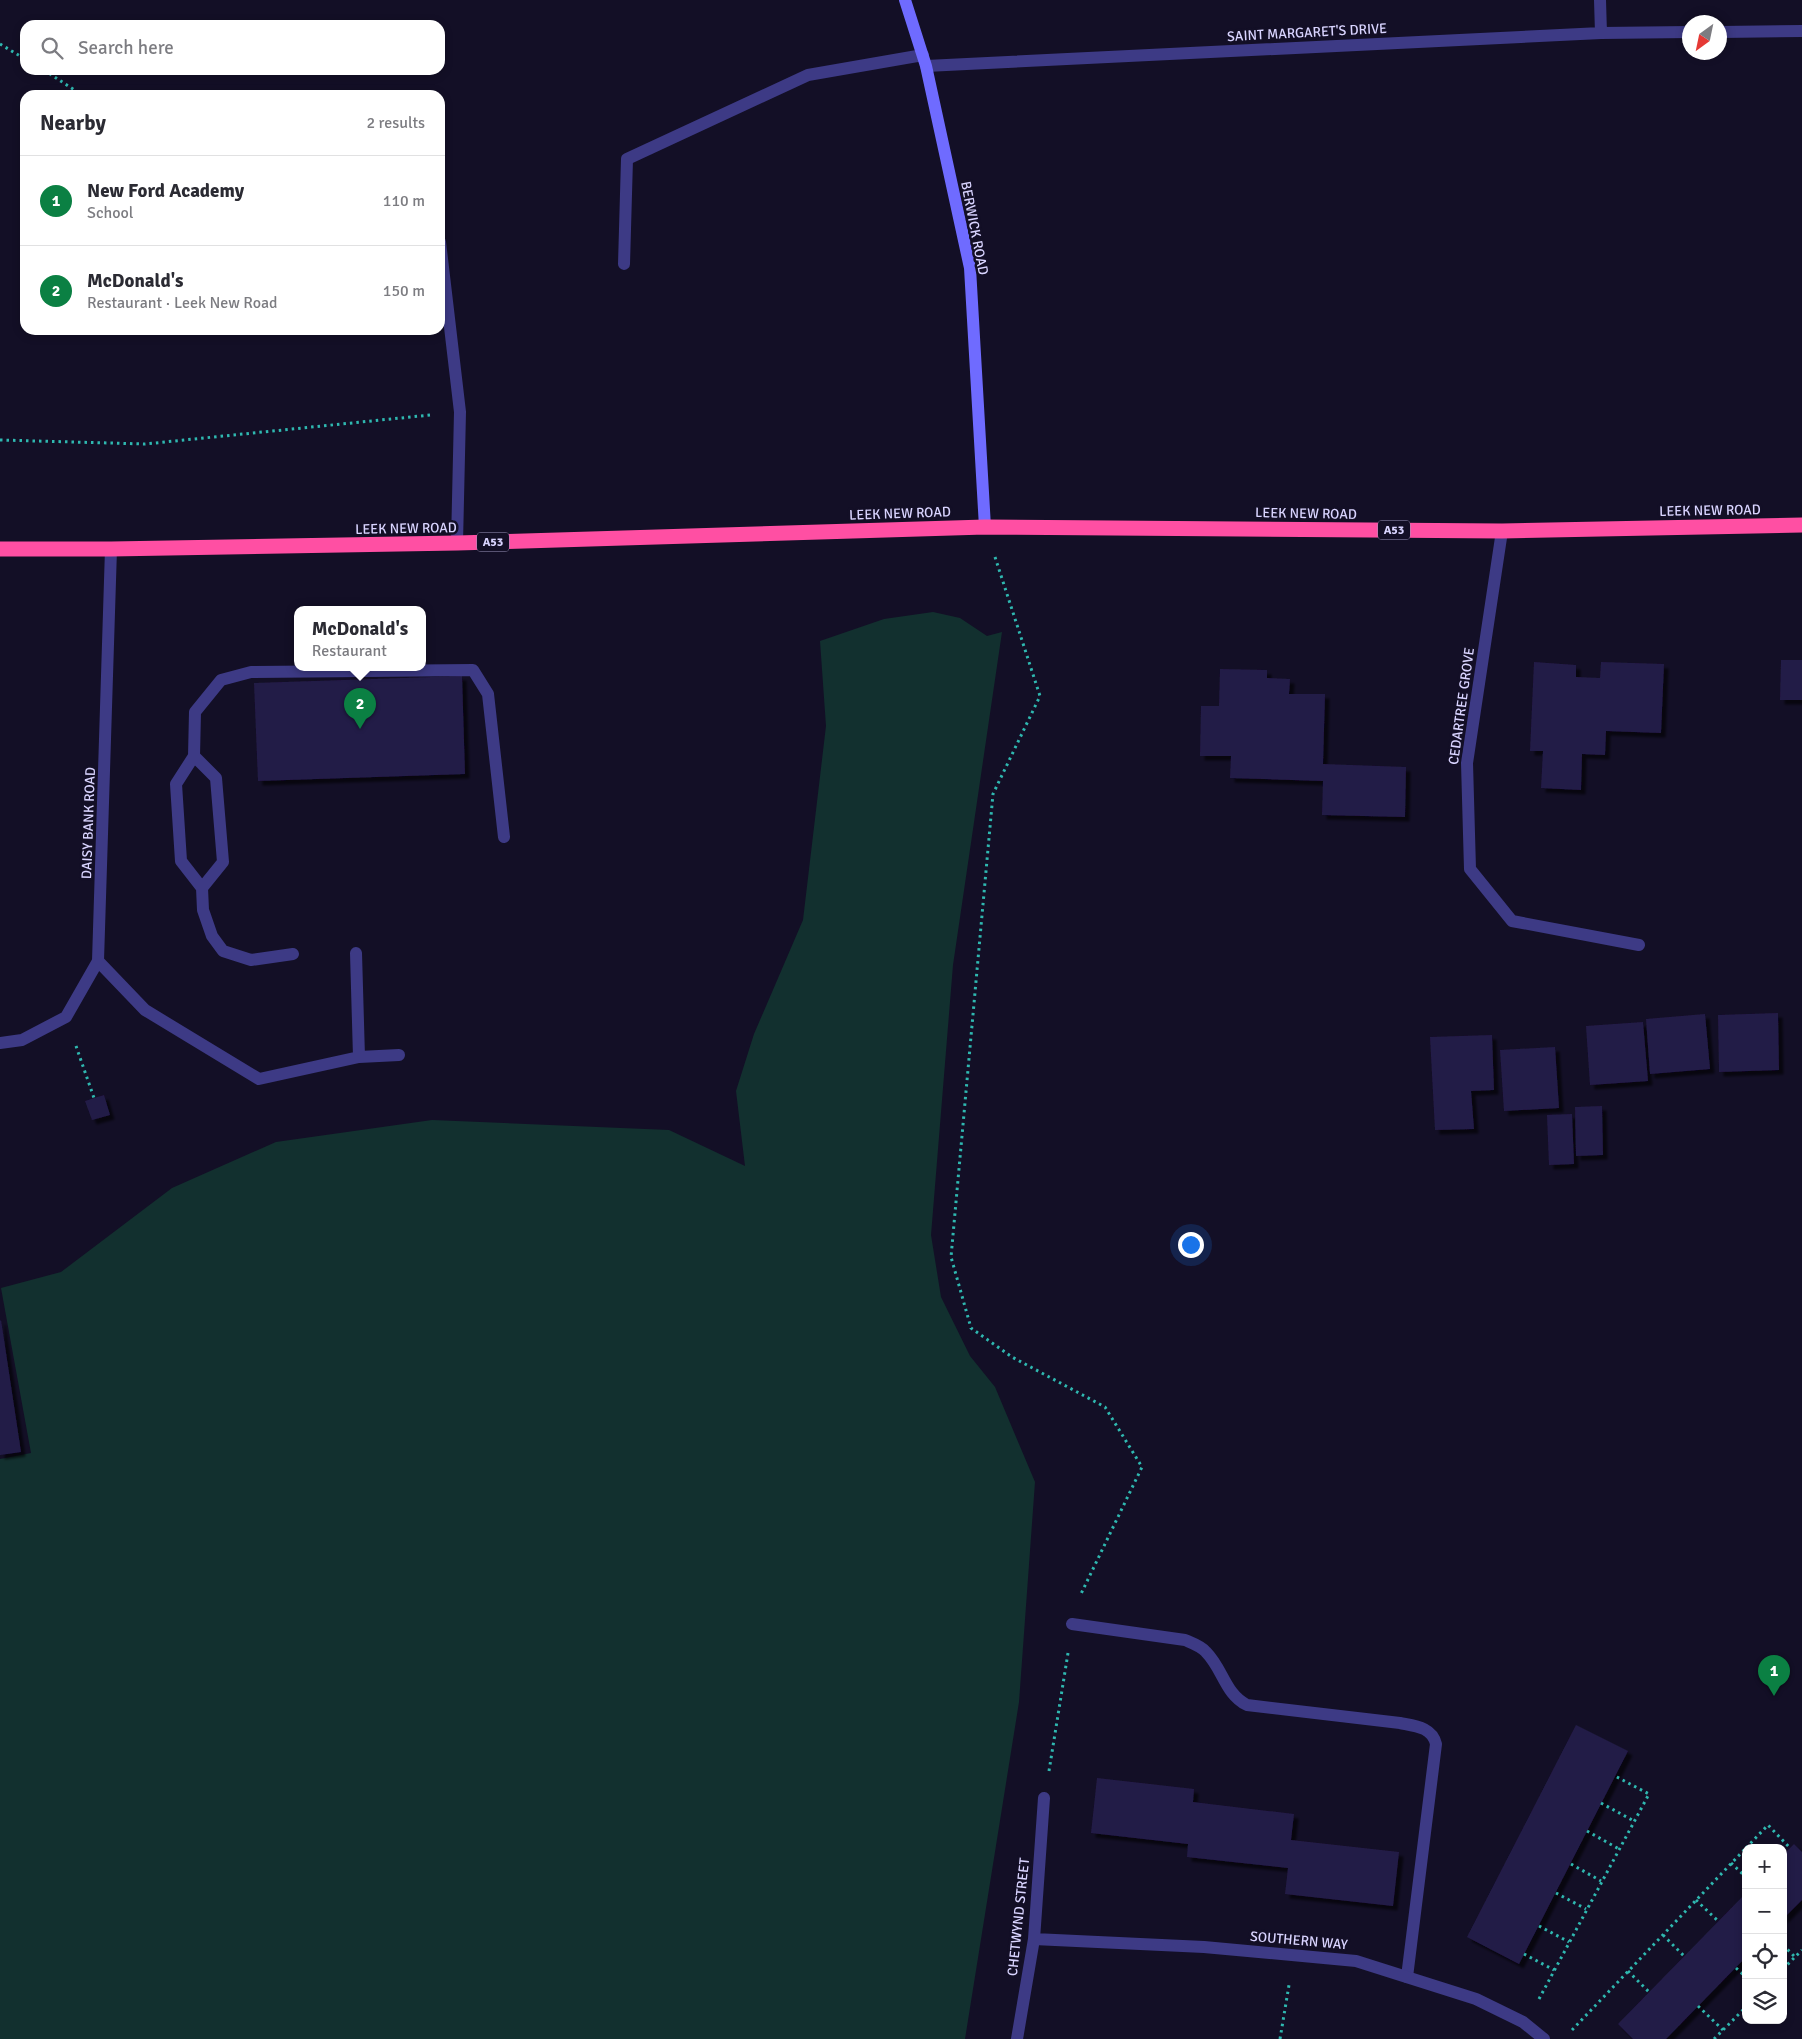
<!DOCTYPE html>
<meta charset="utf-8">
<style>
:root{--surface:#fff;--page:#f7f7f7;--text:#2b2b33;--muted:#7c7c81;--line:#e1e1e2;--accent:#0b8043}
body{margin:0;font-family:Signika,sans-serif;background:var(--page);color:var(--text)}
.controls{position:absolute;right:15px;bottom:15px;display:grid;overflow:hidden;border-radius:10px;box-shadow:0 2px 8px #0003}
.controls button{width:45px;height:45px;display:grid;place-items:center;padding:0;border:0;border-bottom:1px solid var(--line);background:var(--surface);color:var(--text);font:25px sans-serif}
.compass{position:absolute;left:1682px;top:15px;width:45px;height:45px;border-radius:50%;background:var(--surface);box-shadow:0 2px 8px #0003;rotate:213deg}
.you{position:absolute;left:1190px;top:1244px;width:18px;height:18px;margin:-12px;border:4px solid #fff;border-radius:50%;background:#1a73e8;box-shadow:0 0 0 8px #1a73e833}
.badge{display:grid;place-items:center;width:32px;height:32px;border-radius:50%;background:var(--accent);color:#fff;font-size:16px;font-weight:700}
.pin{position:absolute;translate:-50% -41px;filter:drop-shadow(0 1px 2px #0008)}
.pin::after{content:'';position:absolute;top:26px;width:18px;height:15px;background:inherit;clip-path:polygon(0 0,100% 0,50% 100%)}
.popup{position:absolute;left:294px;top:606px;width:132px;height:65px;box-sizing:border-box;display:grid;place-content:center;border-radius:10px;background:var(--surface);filter:drop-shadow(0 1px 4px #0005);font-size:16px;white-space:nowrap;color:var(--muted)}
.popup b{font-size:19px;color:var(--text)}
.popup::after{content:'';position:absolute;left:50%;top:100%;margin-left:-10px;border:10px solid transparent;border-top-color:var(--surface)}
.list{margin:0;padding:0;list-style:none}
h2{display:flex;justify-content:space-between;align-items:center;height:65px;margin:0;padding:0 20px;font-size:21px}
h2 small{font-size:16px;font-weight:400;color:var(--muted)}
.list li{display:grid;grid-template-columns:32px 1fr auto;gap:15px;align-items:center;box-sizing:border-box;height:90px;padding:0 20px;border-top:1px solid var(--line)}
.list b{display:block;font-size:19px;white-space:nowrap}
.list p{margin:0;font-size:16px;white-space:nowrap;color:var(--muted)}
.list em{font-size:16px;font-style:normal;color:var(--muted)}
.icon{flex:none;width:28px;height:28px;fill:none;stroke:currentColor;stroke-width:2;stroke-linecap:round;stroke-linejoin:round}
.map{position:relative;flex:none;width:1802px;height:2039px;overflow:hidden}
.search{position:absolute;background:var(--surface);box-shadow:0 2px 8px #0003;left:20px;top:20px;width:425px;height:55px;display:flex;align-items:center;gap:12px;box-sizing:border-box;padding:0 18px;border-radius:15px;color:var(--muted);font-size:19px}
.panel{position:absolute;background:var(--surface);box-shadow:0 2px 8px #0003;left:20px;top:90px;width:425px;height:245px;border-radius:15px}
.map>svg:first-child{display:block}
.green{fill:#12302f}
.building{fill:#241b47;filter:url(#shadow)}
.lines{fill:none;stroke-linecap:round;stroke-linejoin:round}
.path{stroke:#2fb8b0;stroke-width:3;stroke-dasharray:2.5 4;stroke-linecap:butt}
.lane{stroke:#3d3a85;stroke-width:12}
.street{stroke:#3d3a85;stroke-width:12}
.secondary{stroke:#6f6bff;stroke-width:12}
.highway{stroke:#ff4fa3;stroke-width:15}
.labels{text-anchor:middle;stroke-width:5;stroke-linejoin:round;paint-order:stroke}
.shield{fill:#130f26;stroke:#9e99be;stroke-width:1}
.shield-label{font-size:12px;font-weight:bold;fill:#d9d4ff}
.street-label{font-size:14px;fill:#d9d4ff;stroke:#130f26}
</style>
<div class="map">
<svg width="1802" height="2039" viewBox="0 0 1802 2039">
<defs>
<filter id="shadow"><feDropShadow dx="4.5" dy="4.5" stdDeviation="1" flood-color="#0009"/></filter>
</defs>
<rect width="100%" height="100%" fill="#130f26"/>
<path class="green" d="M933,612L960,618L987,636L1002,632L953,965L931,1235L941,1297L970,1356L995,1387L1035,1482L1019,1702L965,2039H0V1459L31,1453L1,1288L61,1272L172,1188L276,1142L432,1120L669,1130L745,1166L736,1091L754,1034L803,920L826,726L820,641L884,619Z"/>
<path class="building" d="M1781,660H1802V700H1780Z
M1534,662L1576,665V677L1600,678L1601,662L1664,664L1661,733L1606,731L1605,755L1582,754L1581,790L1541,788L1543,751H1530Z
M1220,669L1267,670V678L1290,679L1289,694H1325L1323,764L1406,767L1405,817L1322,815L1323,781L1230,778L1231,756H1200L1201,706H1219Z
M462,676L465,774L258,781L254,683Z
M1778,1013L1779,1070L1719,1072L1718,1015Z
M1705,1014L1710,1069L1650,1074L1646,1019Z
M1643,1022L1648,1081L1590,1085L1586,1026Z
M1492,1035L1494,1090L1471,1091L1474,1129L1435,1130L1430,1037Z
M1555,1047L1559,1108L1504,1111L1500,1050Z
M104,1095L110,1115L92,1120L85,1101Z
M1602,1106L1603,1155L1576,1156L1575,1107Z
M1572,1114L1574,1164L1549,1165L1547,1115Z
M1,1320L21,1452L0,1455V1321Z
M1576,1725L1628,1751L1519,1964L1467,1937Z
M1097,1778L1194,1789L1193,1802L1294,1814L1291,1840L1399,1852L1393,1906L1285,1894L1288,1868L1187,1857L1188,1844L1091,1833Z
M1794,1844L1802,1852V1900L1783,1919V1855Z
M1746,1893V1957L1666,2039H1633L1618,2024Z"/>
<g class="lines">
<path class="path" d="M0,44L25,59
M44,70L82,95
M0,440L145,444L430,415
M995,557L1040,696L993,794L951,1257L971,1328L1012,1357L1105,1407L1142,1467L1080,1596
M76,1046L94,1098
M1049,1771L1068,1653
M1601,1803L1634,1821
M1587,1831L1619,1849
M1746,1848L1768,1825L1790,1848
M1731,1863L1746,1877
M1571,1864L1601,1881
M1556,1893L1586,1909
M1696,1900L1718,1921
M1539,1926L1569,1942
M1663,1935L1684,1956
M1783,1945L1795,1957
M1524,1954L1554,1970
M1736,1968L1746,1977
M1783,1969L1802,1950
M1628,1971L1649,1992
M1539,1999L1649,1794L1615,1776
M1698,2006L1723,2030
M1572,2030L1746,1848
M1280,2039L1289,1985
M1714,2039L1746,2007"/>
<path class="lane" d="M440,242L460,412L457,543
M624,264L627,159L808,75L923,55
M194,756L216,778L223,862L202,888
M293,954L251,960L223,951L212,936L203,910L202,888L181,861L176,784L194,756L195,712L221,680L251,672L473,670L488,694L504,837
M98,961L145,1010L259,1079L359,1057L356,953
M0,1043L22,1040L66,1017L98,961L111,549
M359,1057L399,1055
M1072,1624L1185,1640C1192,1643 1201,1646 1206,1652C1223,1669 1225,1694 1247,1705L1400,1723C1415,1726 1432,1727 1436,1744L1407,1977"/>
<path class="street" d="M1600,0L1601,33
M1720,32L1802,31
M926,66L1601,33L1690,32
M1502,531L1467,763L1470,869L1512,921L1639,945
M1034,1939L1204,1947L1356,1961L1476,1999L1523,2022L1544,2039
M1017,2039L1034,1939L1044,1798"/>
<path class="secondary" d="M905,0L926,66L970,268L985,527"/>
<path class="highway" d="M0,549H111L457,543L985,527L1502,531L1802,525"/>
</g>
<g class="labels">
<g class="shield">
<rect x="1378" y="520.5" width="32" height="19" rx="4"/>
<rect x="477" y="532.5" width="32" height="19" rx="4"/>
</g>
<g class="shield-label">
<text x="1394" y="534">A53</text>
<text x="493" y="546">A53</text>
</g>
<g class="street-label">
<text transform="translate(1307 32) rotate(-3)" y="5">SAINT MARGARET'S DRIVE</text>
<text transform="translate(975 228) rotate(79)" y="5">BERWICK ROAD</text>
<text transform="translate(1710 510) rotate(-1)" y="5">LEEK NEW ROAD</text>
<text transform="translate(900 513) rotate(-2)" y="5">LEEK NEW ROAD</text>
<text transform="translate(1306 513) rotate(1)" y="5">LEEK NEW ROAD</text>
<text transform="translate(406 528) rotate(-1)" y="5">LEEK NEW ROAD</text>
<text transform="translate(1461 706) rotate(-82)" y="5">CEDARTREE GROVE</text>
<text transform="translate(88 823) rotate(-88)" y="5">DAISY BANK ROAD</text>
<text transform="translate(1018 1917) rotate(-84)" y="5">CHETWYND STREET</text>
<text transform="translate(1299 1940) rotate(5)" y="5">SOUTHERN WAY</text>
</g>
</g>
</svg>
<div class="controls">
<button>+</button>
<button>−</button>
<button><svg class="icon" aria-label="locate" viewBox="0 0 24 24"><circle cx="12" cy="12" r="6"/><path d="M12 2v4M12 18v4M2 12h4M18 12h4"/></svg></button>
<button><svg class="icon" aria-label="layers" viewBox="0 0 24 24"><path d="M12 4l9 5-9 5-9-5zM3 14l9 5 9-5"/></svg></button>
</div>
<svg class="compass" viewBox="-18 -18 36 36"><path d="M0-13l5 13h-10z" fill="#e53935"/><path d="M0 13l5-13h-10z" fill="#7c7c81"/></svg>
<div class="you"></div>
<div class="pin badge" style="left:1774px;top:1696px">1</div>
<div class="pin badge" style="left:360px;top:729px">2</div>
<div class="popup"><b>McDonald's</b>Restaurant</div>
<div class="search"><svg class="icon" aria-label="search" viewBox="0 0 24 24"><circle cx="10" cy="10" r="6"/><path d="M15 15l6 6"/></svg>Search here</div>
<section class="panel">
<h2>Nearby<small>2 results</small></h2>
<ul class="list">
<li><span class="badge">1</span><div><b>New Ford Academy</b><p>School</p></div><em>110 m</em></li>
<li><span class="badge">2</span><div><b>McDonald's</b><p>Restaurant · Leek New Road</p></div><em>150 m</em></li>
</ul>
</section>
</div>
